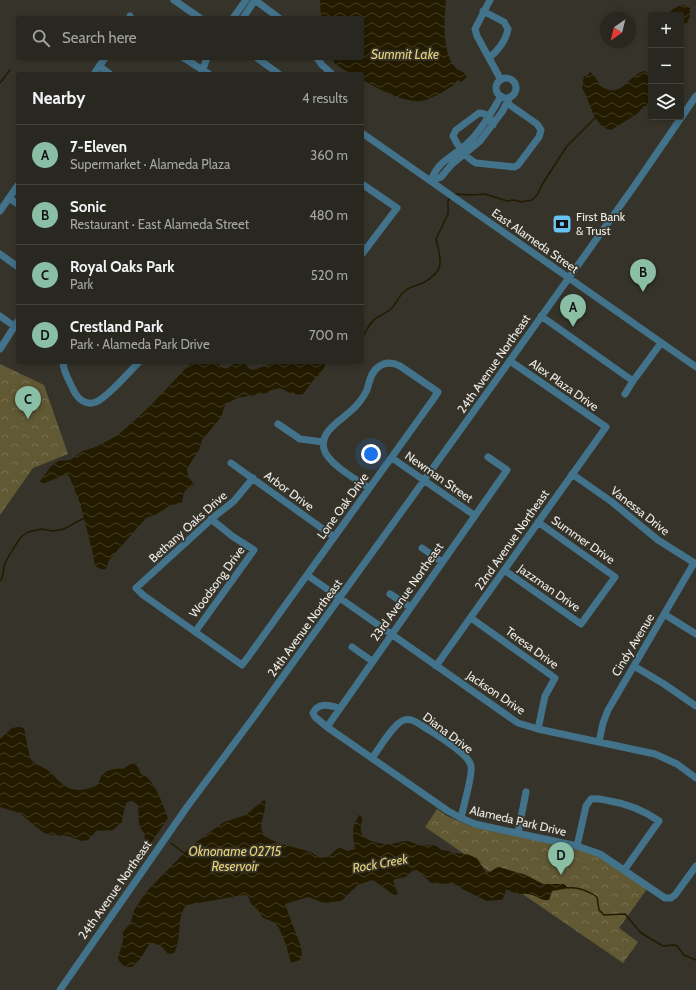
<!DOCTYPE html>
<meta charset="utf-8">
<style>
:root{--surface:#282720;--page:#302f29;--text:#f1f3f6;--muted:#a5a5a5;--line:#44443e;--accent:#8abfa5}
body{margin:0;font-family:Cabin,sans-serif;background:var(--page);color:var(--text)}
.controls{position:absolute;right:12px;top:12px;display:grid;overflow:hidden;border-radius:4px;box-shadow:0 2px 6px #0003}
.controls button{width:36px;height:36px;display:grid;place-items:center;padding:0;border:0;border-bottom:1px solid var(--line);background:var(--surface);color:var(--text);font:20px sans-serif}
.compass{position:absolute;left:600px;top:12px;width:36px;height:36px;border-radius:50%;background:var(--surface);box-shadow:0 2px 6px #0003;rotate:215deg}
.you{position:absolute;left:371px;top:454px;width:14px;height:14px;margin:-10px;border:3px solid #fff;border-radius:50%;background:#1a73e8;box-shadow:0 0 0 6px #1a73e833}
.badge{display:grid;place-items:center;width:26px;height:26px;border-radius:50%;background:var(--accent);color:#111;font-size:13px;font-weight:700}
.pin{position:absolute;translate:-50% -33px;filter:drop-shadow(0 1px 2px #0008)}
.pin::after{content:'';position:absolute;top:21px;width:14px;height:12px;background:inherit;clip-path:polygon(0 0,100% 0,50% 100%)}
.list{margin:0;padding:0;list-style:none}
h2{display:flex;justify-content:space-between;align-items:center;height:52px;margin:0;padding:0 16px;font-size:17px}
h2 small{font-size:13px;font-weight:400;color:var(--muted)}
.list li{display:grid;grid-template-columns:26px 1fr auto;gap:12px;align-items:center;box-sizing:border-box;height:60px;padding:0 16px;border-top:1px solid var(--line)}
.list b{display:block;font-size:15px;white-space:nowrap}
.list p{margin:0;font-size:13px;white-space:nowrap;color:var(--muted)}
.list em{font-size:13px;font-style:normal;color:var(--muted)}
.icon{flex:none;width:22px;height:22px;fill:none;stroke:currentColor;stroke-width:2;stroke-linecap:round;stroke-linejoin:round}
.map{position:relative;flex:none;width:696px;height:990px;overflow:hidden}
.search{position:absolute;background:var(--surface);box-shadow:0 2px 6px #0003;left:16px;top:16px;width:348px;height:44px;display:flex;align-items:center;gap:10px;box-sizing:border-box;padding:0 14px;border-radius:4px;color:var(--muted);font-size:15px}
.panel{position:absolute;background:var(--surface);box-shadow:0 2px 6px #0003;left:16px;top:72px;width:348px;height:292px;border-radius:4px}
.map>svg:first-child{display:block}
.park{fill:url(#park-crowns)}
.water{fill:url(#water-waves)}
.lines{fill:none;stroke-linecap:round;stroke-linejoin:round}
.stream{stroke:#231b00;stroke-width:1.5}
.minor{stroke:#43728b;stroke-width:7}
.labels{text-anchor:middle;stroke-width:3.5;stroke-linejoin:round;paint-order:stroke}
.poi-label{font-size:12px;fill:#eeece6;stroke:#36342a;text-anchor:start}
.street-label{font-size:12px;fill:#eeece6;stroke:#36342a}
.water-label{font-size:13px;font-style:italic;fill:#e9d379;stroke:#36342a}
</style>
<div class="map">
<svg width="696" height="990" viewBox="0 0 696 990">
<defs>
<pattern id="park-crowns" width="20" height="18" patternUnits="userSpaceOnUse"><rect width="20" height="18" fill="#615834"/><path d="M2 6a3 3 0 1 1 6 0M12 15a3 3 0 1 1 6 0" fill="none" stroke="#787051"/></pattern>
<pattern id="water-waves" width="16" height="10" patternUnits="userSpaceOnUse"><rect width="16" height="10" fill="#231b00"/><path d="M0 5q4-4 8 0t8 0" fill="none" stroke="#433c25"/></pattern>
</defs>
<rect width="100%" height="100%" fill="#36342a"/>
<path class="park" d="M0,364L44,385L68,454L33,468L0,515Z
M437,809L447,816L470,826L580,850L599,856L647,889L619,928L638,942L623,963L425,827Z"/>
<path class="water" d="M320,0H446C444,18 442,55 456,68C460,72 462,69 467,77L461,82L458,80C454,86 447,89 441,93C434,96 428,100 421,101C403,103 378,88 362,80V74H351L335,64L332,58H362V18H321Z
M681,5H684L690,8V16L687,23L681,24V15H670L669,13L673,9Z
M645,71C655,78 651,94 651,105L644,106L637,114L611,130C593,127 590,100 582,88L584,76L588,75L590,72C596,76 597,83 604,88C622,98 630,73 645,71Z
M192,362H218C221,371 230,370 234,362H250L247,366L248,368L253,370L277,362H294L297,364L303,362H326L323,370L319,373L318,376L315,378L303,394C293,396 289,392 280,388L271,390L267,393L237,398L225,405L221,417L202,440L199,450L187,469L188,477L195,485C183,489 184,493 182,503L171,505L155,515L146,518L109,560L107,568C102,571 99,568 95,566L92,550L80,503L70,478L67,474L45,483H42L40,481L47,472L50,467L58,461L70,460L83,451L98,446L118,435L144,412Z
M19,727L24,728L30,758C36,767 42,765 49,771C55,776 59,782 65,786C74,792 88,791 97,784C99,782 100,779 101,776C105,770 117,767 123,769L131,763H136L141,774C154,777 163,806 168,818L149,846H146L144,833L141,829L139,824L138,805L132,801L127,802L124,810L122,822L113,830L96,831L88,840L82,841L68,836L51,835L44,833L19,813L0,807V739L12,728Z
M265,800C267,811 259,821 262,831C266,844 299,847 310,852C313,853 317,856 320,858L328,857L338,848H341L348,851L355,849C353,832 350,832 359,815H362C363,822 358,829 363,836C369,842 384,845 392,844C397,843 402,841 407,841C411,841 415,844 419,845C424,847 429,844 434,845C437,846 439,849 442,850C445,850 448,851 451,852C458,854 467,853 474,857C481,859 481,869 487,873C492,872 494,868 499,867L526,875L543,884H564L569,888L552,891L549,900C541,901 539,897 532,895C526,893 521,894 515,894L509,890H506L503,899L500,900L487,901L452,884L431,883L417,870L412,871L406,877L395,879L393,881L398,894L394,895L376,882L372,880L358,885L341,901L324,903L308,897L285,904L301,947L302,955L300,960L291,963L286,945L279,928L274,922L263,918L258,910L251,904L249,898L247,895H244L187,905C175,917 183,939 174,953L168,954L162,947L154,943H150L141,958L132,967H125L119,961L118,957L123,942V932L131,922L134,910L147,891L192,845L224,822L246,815L262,801Z"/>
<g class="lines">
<path class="stream" d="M0,83L10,70
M454,194L470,195L485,194L507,201L514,200L521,202L532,200L537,195L543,183L567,146L596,117
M362,338C367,330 370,321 378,317C382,314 387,313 391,309C397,303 399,295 406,290C411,286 417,286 423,283C446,270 441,261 436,239L448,214V201L450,197
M0,581L2,578L5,563L13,549L21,537L28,532L41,529L53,531L64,529L84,518
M171,843L184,853
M568,888C578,887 588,891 597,897L599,910L604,915L625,914L641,933L663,946L674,945L677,946L684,955L696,960"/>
<path class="minor" d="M174,0L200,18
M255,0L279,18
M490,0L475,29L477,36L501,80
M483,11L504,22L508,29C506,40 498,51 489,58
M130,16V18
M233,18L246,0
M243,18L255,0
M184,58L209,74
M257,58L279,74
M317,58L322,65L332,74
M99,66L110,74
M94,74L105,58
M201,74L207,58
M496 88a10 10 0 1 1 20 0a10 10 0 1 1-20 0Z
M493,125C491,118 487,113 479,113L456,130L453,136C457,145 467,159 476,163L514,167L518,165L539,137L541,130L537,124L507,103
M362,133L696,367
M431,181L441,177L452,164L480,141L502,112L510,97
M431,181C438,159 456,156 471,140C483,127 492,112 501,96
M362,184L397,208L362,254
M9,198L18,204
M0,211L18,185
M0,254L18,267
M0,316L14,326
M541,316L633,381
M0,349L18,321
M63,362C63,372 70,382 74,391C78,399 86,406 96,402C107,398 130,371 139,362
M625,394L633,381L661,343
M278,424L300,439L323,442
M392,458L474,515
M231,463L334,537
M572,474L612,502L658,540L696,564
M253,478L234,501L215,516L136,588L143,595L242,665L248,657L432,401L438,392L400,366C392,362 384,362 377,368C371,373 369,382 367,390C364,396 360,402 355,407C344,419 319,430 324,449C327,463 357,480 369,488
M422,548L442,562
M504,570L581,624L615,577L538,522
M307,575L518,723L538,729L655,754L677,764L696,778
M390,594L410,607
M664,614L696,634
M471,618L555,678L545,696L538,729
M195,632L254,550L232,536L211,519
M352,647L372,661
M436,666L606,427L510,361
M634,666L664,684L696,706
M339,708C330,705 318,702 313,713L315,717L327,727L448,811L461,818L475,824L577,846L600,854L665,898H671L675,895L696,866
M327,727L507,470L488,457
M599,742L603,723L608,710L694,563
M372,758C379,749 394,723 404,720C411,718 416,722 421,725C433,733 469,753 471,766C473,775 463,807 461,818
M518,833L526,792
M577,846L586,806L591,799C598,798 604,800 610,801C629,804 643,810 659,821L625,869
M60,990L187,807L256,714L484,397L635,185L696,96"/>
</g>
<defs>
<symbol id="bank-square" viewBox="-11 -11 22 22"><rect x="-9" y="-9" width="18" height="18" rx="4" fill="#69c3f1" stroke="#36342a"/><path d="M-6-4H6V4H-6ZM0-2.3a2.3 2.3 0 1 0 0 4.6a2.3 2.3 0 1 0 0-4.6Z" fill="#111"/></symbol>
</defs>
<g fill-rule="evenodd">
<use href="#bank-square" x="551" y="213" width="22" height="22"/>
</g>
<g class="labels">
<g class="poi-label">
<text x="576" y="221">First Bank<tspan x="576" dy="14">&amp; Trust</tspan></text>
</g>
<g class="street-label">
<text transform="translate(535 241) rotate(35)" y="4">East Alameda Street</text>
<text transform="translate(494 364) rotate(-55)" y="4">24th Avenue Northeast</text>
<text transform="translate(564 385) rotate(35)" y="4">Alex Plaza Drive</text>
<text transform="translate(439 477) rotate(35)" y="4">Newman Street</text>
<text transform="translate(289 491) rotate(36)" y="4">Arbor Drive</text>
<text transform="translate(343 506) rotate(-54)" y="4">Lone Oak Drive</text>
<text transform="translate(640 511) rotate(38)" y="4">Vanessa Drive</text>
<text transform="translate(188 527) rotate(-42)" y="4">Bethany Oaks Drive</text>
<text transform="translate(512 540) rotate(-55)" y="4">22nd Avenue Northeast</text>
<text transform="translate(583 540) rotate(35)" y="4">Summer Drive</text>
<text transform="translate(217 582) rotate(-54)" y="4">Woodsong Drive</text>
<text transform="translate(549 588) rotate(35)" y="4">Jazzman Drive</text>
<text transform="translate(407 592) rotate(-55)" y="4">23rd Avenue Northeast</text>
<text transform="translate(305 628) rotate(-54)" y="4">24th Avenue Northeast</text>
<text transform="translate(633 645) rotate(-59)" y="4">Cindy Avenue</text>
<text transform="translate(532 648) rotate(36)" y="4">Teresa Drive</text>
<text transform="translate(496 693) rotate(34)" y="4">Jackson Drive</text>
<text transform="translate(448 733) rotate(37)" y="4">Diana Drive</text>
<text transform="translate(518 821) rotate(13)" y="4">Alameda Park Drive</text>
<text transform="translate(115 890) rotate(-55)" y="4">24th Avenue Northeast</text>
</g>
<g class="water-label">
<text x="405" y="59">Summit Lake</text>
<text x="235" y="856">Oknoname 02715<tspan x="235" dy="15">Reservoir</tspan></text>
<text transform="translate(380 863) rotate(-10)" y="5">Rock Creek</text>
</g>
</g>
</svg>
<div class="controls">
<button>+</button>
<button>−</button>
<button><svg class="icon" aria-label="layers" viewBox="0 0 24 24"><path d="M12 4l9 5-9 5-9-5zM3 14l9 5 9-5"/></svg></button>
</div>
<svg class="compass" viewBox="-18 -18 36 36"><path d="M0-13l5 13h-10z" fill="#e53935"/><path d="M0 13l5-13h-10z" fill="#a5a5a5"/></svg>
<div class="you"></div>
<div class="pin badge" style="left:573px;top:327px">A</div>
<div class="pin badge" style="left:643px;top:292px">B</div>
<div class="pin badge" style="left:28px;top:419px">C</div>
<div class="pin badge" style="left:561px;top:875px">D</div>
<div class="search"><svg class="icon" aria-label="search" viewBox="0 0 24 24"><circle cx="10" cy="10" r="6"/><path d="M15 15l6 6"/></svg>Search here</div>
<section class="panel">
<h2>Nearby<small>4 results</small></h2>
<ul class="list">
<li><span class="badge">A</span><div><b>7-Eleven</b><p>Supermarket · Alameda Plaza</p></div><em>360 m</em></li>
<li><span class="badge">B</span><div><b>Sonic</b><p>Restaurant · East Alameda Street</p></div><em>480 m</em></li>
<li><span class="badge">C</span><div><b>Royal Oaks Park</b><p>Park</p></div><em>520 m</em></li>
<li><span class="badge">D</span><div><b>Crestland Park</b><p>Park · Alameda Park Drive</p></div><em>700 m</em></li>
</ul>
</section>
</div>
